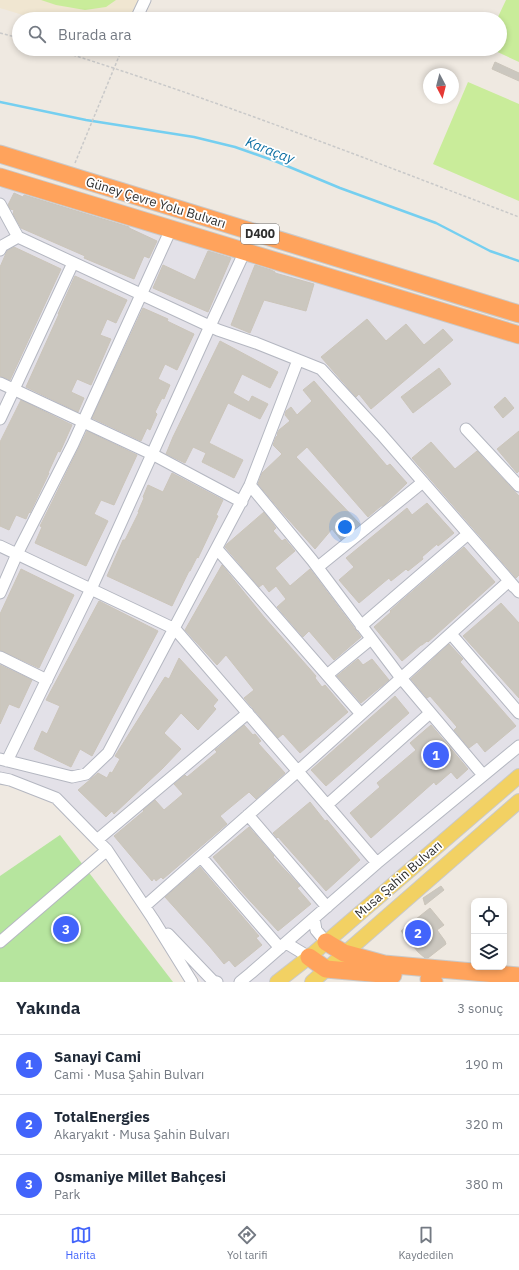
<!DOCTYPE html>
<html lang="tr">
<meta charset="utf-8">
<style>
:root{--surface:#fff;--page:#f6f6f7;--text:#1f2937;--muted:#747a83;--line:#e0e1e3;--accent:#4264fb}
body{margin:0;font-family:"IBM Plex Sans",sans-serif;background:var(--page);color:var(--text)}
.controls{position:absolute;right:12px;bottom:12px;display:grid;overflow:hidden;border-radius:8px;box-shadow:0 2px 6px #0003}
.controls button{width:36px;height:36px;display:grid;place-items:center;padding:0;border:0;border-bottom:1px solid var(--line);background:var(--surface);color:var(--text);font:20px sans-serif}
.compass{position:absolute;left:423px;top:68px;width:36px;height:36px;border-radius:50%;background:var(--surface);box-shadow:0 2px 6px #0003;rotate:173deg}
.you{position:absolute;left:345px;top:527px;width:14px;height:14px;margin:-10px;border:3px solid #fff;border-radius:50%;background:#1a73e8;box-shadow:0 0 0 6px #1a73e833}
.badge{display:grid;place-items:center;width:26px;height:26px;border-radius:50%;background:var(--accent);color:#fff;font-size:13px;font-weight:700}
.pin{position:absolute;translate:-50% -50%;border:2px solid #fff;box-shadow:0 1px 4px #0006}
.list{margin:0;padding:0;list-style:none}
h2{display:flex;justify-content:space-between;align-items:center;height:52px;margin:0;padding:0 16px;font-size:17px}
h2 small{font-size:13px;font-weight:400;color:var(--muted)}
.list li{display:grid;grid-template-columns:26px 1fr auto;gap:12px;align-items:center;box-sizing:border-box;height:60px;padding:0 16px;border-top:1px solid var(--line)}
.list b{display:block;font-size:15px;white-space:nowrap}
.list p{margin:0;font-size:13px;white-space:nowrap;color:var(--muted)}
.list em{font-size:13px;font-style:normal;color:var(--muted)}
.icon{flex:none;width:22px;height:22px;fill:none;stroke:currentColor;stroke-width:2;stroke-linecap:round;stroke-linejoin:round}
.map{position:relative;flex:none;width:519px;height:982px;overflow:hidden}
.search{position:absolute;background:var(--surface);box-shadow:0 2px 6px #0003;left:12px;right:12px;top:12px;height:44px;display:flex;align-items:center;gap:10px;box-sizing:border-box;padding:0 14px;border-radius:22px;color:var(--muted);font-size:15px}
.sheet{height:232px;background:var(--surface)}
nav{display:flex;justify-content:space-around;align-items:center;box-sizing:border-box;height:56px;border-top:1px solid var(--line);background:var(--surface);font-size:11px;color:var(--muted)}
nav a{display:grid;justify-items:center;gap:2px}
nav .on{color:var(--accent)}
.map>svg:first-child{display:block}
.industrial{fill:#e3e1e8}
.education{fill:#f0e6d1}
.green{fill:#b6e59e}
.pitch{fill:#c9ec9a}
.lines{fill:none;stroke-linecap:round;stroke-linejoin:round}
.stream{stroke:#75cff0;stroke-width:2.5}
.building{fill:#cbc7bf;stroke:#cbc5ba}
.minor-casing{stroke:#b4b7c1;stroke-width:13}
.major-casing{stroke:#c9c9c9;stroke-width:16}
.highway-casing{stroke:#c9c9c9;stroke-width:19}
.path{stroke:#c9c9c9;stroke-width:1.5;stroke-dasharray:3 2;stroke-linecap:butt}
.minor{stroke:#fff;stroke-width:11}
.major{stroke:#f2d163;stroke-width:14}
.highway{stroke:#ffa35c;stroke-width:17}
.path-bridge{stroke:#c9c9c9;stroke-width:1.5;stroke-dasharray:3 2;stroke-linecap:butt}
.labels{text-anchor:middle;stroke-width:3.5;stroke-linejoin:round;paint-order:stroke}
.shield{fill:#fff;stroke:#6d6d6d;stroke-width:1}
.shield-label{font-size:12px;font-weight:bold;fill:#2e2e2e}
.street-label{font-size:13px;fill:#2e2e2e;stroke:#fff}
.water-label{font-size:14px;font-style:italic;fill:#0d6fa3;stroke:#fff}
</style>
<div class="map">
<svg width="519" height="982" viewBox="0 0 519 982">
<rect width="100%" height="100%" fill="#efe9e1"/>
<path class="industrial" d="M7,184L517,343L519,345V774L270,982H201L107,850L56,798L0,777V189Z"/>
<path class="education" d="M0,0H140L131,19H36L0,8Z"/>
<path class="green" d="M60,835L173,982H0V876Z"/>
<path class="pitch" d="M41,0H116L106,7L85,10L56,5Z
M506,0H519V62L491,49H500V19H497Z
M468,82L519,104V201L433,164Z"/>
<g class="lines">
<path class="stream" d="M0,102L86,120L194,137L235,147L275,161L340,188L436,223L490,251L519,261"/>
</g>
<path class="building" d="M495,62L519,73V81L492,69Z
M14,193L23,197L24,195L129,227V228L157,241L149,258L144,256L134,279L84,258L85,256L21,228L13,214L14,210L10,209L8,205Z
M14,247L61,269L10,380L0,376V267L7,251Z
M208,251L231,258L208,312L153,288L163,265L195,280Z
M255,265L271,270L275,272V273L314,284L306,311L264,300L250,333L231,325Z
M75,276L127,300L116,323L107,319L100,335L111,339L91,385L77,379L71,392L84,398L78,412L26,387L59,314H58Z
M143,308L168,319L167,321L194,334L177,370L165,364L158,379L170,385L164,399L162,398L155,412L157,414L150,430L147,428L141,441L92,418Z
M367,319L386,341L406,324L424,345L443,329L453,340L371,409L359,394L356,397L321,357Z
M220,341L278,372L270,388L242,374L233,393L249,402L252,396L268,404L260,419L228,403L209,443L243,460L234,478L202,462L206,453L193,447L185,463L166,454L173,437Z
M439,368L451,384L413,413L401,397Z
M314,381L387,466L390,464L407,483L383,506H381L368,517L307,447L296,457L360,524L341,540L332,529L315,549L279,509L258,484L262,473L282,454L273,445L276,437L278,435L277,434L279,430L290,421L285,415L286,411L291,407L297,415L312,401L303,390Z
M505,397L514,408L503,418L494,407Z
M21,400L72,425L60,452L58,451L48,473H49L30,513L29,512L26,519L16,515L9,530L0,526V442Z
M87,431L137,455L114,505L101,500L94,514L108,521L86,566L35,543L42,527L40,526L53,500Z
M519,431V471L517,473L497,449Z
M431,442L455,469L477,451L519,496V575L516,578L412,458Z
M172,473L223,500L216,515L218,516L198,558L197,557L190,571H189L172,606L107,576L123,540H125L139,512H138L144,498L143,497L148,485L163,492Z
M427,503L454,533L438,546L437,544L422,557L423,559L408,571L406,569L391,581L389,578L359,603L339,580L354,567L346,558L407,508L412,515Z
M264,512L276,528L273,531L282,541L285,539L295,551L275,568L290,586L310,569L361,637L334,660L309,631L303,637L277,607L286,599L276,586L269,592L263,584L259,587L225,547L227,544Z
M464,547L495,582L437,634L428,642L427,641L422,645H421L402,661L374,627L391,612L390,611L400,602Z
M222,565L264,617L316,676L315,678L322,687L325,685L348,712L300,753L283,734L278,738L244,698L254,690L226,655L217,665L185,630Z
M21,569L74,595L39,668L0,650V614Z
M99,601L158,631L92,756L80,749L71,767L34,749L42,731L47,734L60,706L46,700Z
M501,603L519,623V698L463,636Z
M449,644L463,659L460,662L516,726L485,752L477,742L469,748L454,730L457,727L430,696L427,698L411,679Z
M179,658L218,700L213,706L216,709L198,730L181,713L164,733L181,749L163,768L114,814L112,811L106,817L78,790L98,773L107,778L110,772L112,773L120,759L115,756L165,677L169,679Z
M358,659L363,665L372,659L389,680L361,703L337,676Z
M0,665L32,680L19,708L9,704L0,724Z
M395,696L409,713L326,786L311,770Z
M244,725L253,735L255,734L261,741L258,743L285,773L256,799L249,792L220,816L227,824L163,879L161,877L156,881L154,878L152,881L114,836L144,811L143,810L155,800L164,810L183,794L174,784L185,775L187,777L217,752L215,750L220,746Z
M431,725L468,769L457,779L451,772L436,785L434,782L371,838L350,813L380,787L377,783L416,750L410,743Z
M310,802L325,821L327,820L360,860L326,891L278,837L277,838L273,833Z
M249,827L274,856L273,857L300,886L297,888L311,904L278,931L239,889L213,857Z
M200,867L259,936L256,938L262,945L235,967L229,960L224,964L210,947L165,897Z
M441,886L444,890L425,905L423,898Z
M430,908L444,925L437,930L445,941L446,944L428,958H425L418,952L401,931Z"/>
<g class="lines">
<defs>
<path id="minor" d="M136,19L145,0
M0,204L18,237L218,330L256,343L321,369L381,434L519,592
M0,250L2,246L18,237
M0,383L152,454L242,502
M0,419L73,263
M466,429L519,486
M250,485L312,560L401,678L483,775
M0,546L175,629L377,863
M217,549L361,714
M318,567L423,482
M0,593L17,554L73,444L171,229
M361,626L468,534
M451,634L519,713
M0,657L47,680
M327,675L371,639
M0,759L72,777L86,774L108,753L250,485L298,360
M7,761L91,589L210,326L245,251
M0,778L10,780L56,798L97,840L107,850L153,919L192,982
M327,805L430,713
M248,815L327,907
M97,840L248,713
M201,857L280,948
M145,906L298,771L509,581L514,587
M314,918L316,930L326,942
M168,934L213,981L217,982
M0,942L107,850
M286,943L309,957
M240,982L251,973L377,863L519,746"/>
<path id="major" d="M277,982L309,957L519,776
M312,982L519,801"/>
<path id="highway" d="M0,154L519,314
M0,177L519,335
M326,942L344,953L384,964L519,976
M309,957L326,969L393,975
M429,979L434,982"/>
</defs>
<use href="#minor" class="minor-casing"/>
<use href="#major" class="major-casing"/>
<use href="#highway" class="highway-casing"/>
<path class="path" d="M0,33L19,38
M54,49C211,98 365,158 519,217"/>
<use href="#minor" class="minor"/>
<use href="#major" class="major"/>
<use href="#highway" class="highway"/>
<path class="path-bridge" d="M75,163L122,49"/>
</g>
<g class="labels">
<rect class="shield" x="241" y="224" width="38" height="20" rx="3"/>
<g class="shield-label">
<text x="260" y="238">D400</text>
</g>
<g class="street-label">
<text transform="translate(156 202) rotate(17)" y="5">Güney Çevre Yolu Bulvarı</text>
<text transform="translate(398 879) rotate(-41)" y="5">Musa Şahin Bulvarı</text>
</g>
<g class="water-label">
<text transform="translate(270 150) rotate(21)" y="5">Karaçay</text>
</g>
</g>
</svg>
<div class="controls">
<button><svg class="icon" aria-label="locate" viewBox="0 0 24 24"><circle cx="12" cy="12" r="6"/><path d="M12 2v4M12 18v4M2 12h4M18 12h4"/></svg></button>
<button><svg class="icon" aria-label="layers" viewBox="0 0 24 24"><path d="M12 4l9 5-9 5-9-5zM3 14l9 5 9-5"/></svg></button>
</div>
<svg class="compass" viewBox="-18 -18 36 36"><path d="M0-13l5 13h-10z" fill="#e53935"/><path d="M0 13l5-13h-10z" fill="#747a83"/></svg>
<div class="you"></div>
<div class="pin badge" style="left:436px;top:755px">1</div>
<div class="pin badge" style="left:418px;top:933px">2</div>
<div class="pin badge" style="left:66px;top:929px">3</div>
<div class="search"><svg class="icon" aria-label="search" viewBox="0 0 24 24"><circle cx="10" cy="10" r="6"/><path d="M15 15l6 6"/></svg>Burada ara</div>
</div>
<section class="sheet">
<h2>Yakında<small>3 sonuç</small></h2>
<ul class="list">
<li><span class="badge">1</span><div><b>Sanayi Cami</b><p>Cami · Musa Şahin Bulvarı</p></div><em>190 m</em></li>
<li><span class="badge">2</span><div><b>TotalEnergies</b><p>Akaryakıt · Musa Şahin Bulvarı</p></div><em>320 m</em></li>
<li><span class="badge">3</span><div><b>Osmaniye Millet Bahçesi</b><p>Park</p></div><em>380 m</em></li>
</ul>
</section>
<nav>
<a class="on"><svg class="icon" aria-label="map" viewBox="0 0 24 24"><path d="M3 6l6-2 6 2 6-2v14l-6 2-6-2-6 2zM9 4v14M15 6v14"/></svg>Harita</a>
<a><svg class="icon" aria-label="directions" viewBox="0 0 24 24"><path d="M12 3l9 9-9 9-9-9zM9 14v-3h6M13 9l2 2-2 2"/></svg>Yol tarifi</a>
<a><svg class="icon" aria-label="saved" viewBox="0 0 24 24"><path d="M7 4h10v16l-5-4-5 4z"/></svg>Kaydedilen</a>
</nav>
